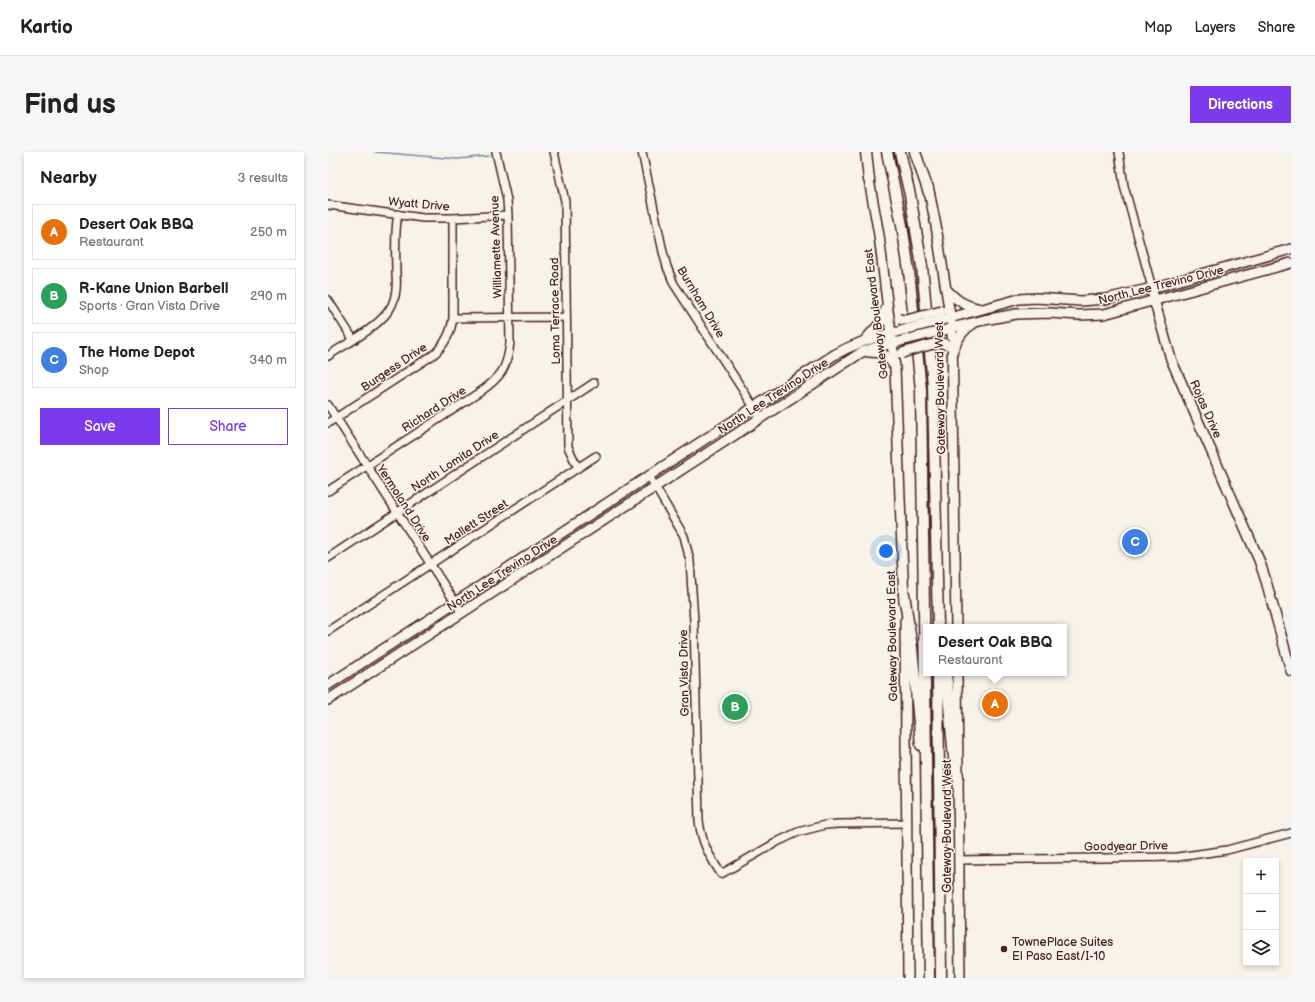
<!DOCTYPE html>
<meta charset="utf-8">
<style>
:root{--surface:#fff;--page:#f6f6f6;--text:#222;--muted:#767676;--line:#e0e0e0;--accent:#7c3aed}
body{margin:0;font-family:"Balsamiq Sans",sans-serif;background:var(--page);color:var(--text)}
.controls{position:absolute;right:12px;bottom:12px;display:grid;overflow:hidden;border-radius:0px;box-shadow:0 2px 6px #0003}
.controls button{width:36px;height:36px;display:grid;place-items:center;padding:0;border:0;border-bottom:1px solid var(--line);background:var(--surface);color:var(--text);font:20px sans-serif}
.you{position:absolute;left:558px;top:399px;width:14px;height:14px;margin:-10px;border:3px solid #fff;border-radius:50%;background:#1a73e8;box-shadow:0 0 0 6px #1a73e833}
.badge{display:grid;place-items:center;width:26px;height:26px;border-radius:50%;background:var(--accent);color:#fff;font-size:13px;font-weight:700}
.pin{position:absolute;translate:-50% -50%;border:2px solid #fff;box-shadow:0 1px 4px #0006}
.popup{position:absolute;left:595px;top:472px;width:144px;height:52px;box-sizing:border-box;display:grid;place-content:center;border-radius:0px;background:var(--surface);filter:drop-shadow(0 1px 3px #0005);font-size:13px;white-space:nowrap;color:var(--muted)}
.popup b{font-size:15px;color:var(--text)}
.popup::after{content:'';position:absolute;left:50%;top:100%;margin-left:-8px;border:8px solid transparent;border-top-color:var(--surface)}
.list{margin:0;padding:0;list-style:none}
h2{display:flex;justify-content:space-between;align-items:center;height:52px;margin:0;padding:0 16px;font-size:17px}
h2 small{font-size:13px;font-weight:400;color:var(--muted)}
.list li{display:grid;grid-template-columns:26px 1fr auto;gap:12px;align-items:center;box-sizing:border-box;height:56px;margin:0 8px 8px;padding:0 8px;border:1px solid var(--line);border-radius:0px}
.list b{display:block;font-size:15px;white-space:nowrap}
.list p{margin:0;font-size:13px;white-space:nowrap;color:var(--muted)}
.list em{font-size:13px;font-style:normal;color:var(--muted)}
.actions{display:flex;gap:8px;padding:12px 16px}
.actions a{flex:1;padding:9px 0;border:1px solid var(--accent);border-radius:0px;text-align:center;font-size:14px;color:var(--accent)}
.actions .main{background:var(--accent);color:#fff}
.icon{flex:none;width:22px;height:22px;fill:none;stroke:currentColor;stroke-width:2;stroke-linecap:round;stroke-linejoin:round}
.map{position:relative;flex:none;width:963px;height:826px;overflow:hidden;border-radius:0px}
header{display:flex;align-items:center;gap:24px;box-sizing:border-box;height:56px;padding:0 20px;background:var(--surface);border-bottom:1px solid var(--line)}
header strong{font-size:19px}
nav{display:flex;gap:22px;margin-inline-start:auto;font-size:14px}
.intro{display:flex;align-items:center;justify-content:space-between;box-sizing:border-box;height:96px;padding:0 24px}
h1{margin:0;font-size:28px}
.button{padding:10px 18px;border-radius:0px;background:var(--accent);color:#fff;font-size:14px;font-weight:700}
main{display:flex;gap:24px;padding:0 24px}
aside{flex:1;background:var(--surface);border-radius:0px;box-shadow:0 2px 6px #0003}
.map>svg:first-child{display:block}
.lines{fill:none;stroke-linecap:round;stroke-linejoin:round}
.stream{stroke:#768da5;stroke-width:1.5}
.minor-casing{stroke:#4a1f2b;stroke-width:10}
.major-casing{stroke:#4a1f2b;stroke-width:12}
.highway-casing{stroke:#4a1f2b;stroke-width:13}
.minor{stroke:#f7f3e8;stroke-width:7}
.major{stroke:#f7f3e8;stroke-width:9}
.highway{stroke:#f7f3e8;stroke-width:10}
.major-bridge-casing{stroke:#4a1f2b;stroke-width:12;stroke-linecap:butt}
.major-bridge{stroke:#f7f3e8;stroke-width:9}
.poi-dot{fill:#4a1f2b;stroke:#f7f3e8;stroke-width:1.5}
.labels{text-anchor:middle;stroke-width:3;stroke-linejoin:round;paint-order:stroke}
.street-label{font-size:12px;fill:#4a1f2b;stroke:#f7f3e8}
.poi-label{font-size:12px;fill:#4a1f2b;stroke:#f7f3e8;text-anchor:start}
</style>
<header>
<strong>Kartio</strong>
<nav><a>Map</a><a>Layers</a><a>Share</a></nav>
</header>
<div class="intro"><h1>Find us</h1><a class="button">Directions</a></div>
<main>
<aside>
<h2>Nearby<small>3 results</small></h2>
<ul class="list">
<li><span class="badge" style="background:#e8710a">A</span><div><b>Desert Oak BBQ</b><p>Restaurant</p></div><em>250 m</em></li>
<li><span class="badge" style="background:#2e9e5b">B</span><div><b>R-Kane Union Barbell</b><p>Sports · Gran Vista Drive</p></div><em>290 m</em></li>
<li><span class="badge" style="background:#3f7fe0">C</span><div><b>The Home Depot</b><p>Shop</p></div><em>340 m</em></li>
</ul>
<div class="actions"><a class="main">Save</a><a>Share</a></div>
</aside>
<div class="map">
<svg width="963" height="826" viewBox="0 0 963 826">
<rect width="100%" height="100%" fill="#f7f3e8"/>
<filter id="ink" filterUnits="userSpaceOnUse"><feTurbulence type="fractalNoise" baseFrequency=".025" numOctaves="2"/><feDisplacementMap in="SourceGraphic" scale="8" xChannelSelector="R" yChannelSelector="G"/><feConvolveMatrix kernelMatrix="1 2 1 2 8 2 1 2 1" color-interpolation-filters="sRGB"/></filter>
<g filter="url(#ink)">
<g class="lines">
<path class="stream" d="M47,0L130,7L161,4"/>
<defs>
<path id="minor" d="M226,0L237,49L240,295L250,316
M314,0L335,100L339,115L346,132L433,266
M791,0L796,34L824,136
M0,53L95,66H125L180,63
M0,148L25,187
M125,166L238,165
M0,204C19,191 54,174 64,153C68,144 69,133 68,123C68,103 66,82 70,62
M0,253L134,461
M0,271L105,203C117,193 123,181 125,166V66
M321,324L356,384L362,409L366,469L371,669C374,692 381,703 393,722L451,689L470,680L497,673L510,672L578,671
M0,339L152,240C173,225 179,217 182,191L180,63L179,48L168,0
M0,406L266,231
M0,479L268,304
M631,708L849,705L899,698L963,681"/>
<path id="major" d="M540,22L551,83L567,216L576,449
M600,34L608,74L624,176L628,475
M824,136L826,148L843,207L931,408L938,429L963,519
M618,137C630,150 636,153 653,157
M618,167L691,147L708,146L753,149L778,147L824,136L963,97
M619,177L656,168L688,162L722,161L751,163L776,162L963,111
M538,187L554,169L558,157
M626,196C630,186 635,177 645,172
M540,200C555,200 559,203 567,215
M577,469L580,826
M629,521L632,826
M0,533L137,444L506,203C527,191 545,185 568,180
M0,548L534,200L552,194L570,190"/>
<path id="highway" d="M538,0L541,28
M559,0L574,73L581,119L593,238L601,826
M572,0L582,43L594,114L605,233L610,475
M587,0L601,41
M576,442L584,496L593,593
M610,521L613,826
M618,521L626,606L630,625"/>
</defs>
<use href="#minor" class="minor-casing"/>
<use href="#major" class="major-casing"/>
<use href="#highway" class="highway-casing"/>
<use href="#minor" class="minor"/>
<use href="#major" class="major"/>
<use href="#highway" class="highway"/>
<defs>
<path id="major-bridge" d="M571,167L578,168L614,159
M572,179L618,167
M573,189L617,178
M573,202L577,200L612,190L619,193"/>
</defs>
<use href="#major-bridge" class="major-bridge-casing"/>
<use href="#major-bridge" class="major-bridge"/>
</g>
</g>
<circle class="poi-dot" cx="676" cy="797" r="4"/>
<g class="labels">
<g class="street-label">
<text transform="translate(91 52) rotate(5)" y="4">Wyatt Drive</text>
<text transform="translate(168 95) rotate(-92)" y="4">Williamette Avenue</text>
<text transform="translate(833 133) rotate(-14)" y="4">North Lee Trevino Drive</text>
<text transform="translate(373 150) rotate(59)" y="4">Burnham Drive</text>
<text transform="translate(227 159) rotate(-91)" y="4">Loma Terrace Road</text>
<text transform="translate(548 162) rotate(-97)" y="4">Gateway Boulevard East</text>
<text transform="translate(66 215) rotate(-34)" y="4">Burgess Drive</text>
<text transform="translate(612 236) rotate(-91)" y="4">Gateway Boulevard West</text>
<text transform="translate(445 244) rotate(-33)" y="4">North Lee Trevino Drive</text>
<text transform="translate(106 257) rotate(-33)" y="4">Richard Drive</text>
<text transform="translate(878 257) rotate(66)" y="4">Rojas Drive</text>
<text transform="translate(127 309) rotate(-33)" y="4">North Lomita Drive</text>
<text transform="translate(76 351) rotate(57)" y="4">Yermoland Drive</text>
<text transform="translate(148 370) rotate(-33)" y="4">Mallett Street</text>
<text transform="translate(174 421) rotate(-33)" y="4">North Lee Trevino Drive</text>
<text transform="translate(564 484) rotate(-91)" y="4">Gateway Boulevard East</text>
<text transform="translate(356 521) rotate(-91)" y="4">Gran Vista Drive</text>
<text transform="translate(619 674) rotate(-90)" y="4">Gateway Boulevard West</text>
<text transform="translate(798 694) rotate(-1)" y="4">Goodyear Drive</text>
</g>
<g class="poi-label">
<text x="684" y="794">TownePlace Suites<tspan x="684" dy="14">El Paso East/I-10</tspan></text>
</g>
</g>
</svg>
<div class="controls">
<button>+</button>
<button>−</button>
<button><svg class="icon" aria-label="layers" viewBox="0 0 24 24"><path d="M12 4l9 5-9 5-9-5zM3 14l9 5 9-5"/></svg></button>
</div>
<div class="you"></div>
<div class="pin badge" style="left:667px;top:552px;background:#e8710a">A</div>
<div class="popup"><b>Desert Oak BBQ</b>Restaurant</div>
<div class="pin badge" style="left:407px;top:555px;background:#2e9e5b">B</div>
<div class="pin badge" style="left:807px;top:390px;background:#3f7fe0">C</div>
</div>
</main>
